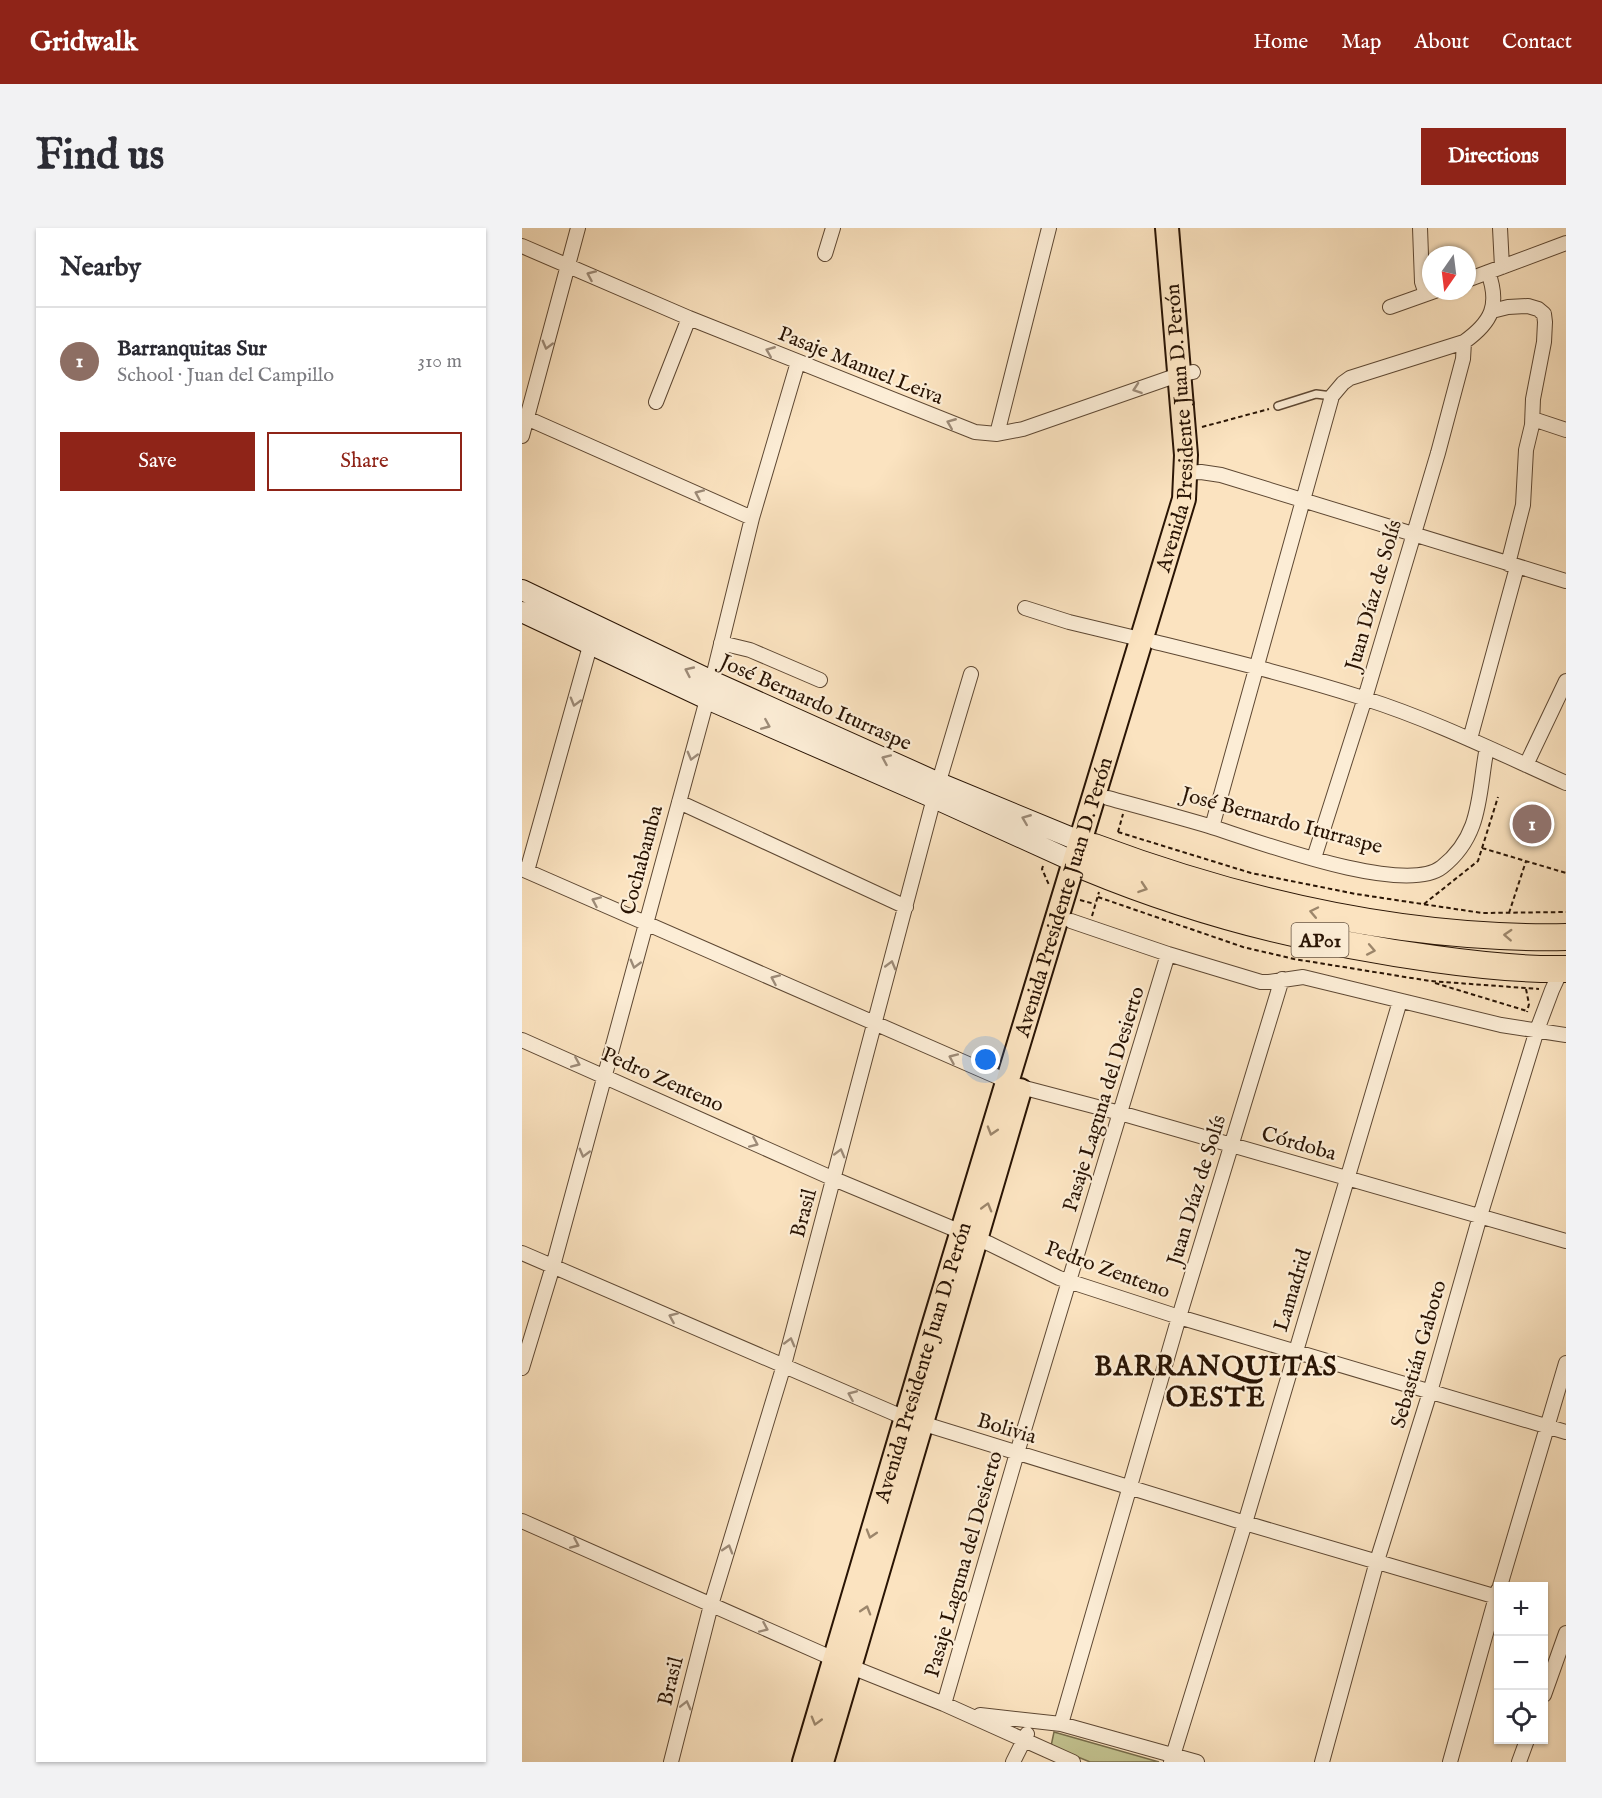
<!DOCTYPE html>
<meta charset="utf-8">
<style>
:root{--surface:#fff;--page:#f2f2f3;--text:#2b2b33;--muted:#7c7c81;--line:#e1e1e2;--accent:#8f2418}
body{margin:0;font-family:"IM FELL English",serif;background:var(--page);color:var(--text)}
.controls{position:absolute;right:18px;bottom:18px;display:grid;overflow:hidden;border-radius:0px;box-shadow:0 2px 4px #0004}
.controls button{width:54px;height:54px;display:grid;place-items:center;padding:0;border:0;border-bottom:2px solid var(--line);background:var(--surface);color:var(--text);font:30px sans-serif}
.compass{position:absolute;left:900px;top:18px;width:54px;height:54px;border-radius:50%;background:var(--surface);box-shadow:0 2px 4px #0004;rotate:194deg}
.you{position:absolute;left:464px;top:832px;width:21px;height:21px;margin:-15px;border:4px solid #fff;border-radius:50%;background:#1a73e8;box-shadow:0 0 0 9px #1a73e833}
.badge{display:grid;place-items:center;width:39px;height:39px;border-radius:50%;background:var(--accent);color:#fff;font-size:20px;font-weight:700}
.pin{position:absolute;translate:-50% -50%;border:3px solid #fff;box-shadow:0 2px 6px #0006}
.list{margin:0;padding:0;list-style:none}
h2{display:flex;justify-content:space-between;align-items:center;height:78px;margin:0;padding:0 24px;font-size:26px}
h2 small{font-size:20px;font-weight:400;color:var(--muted)}
.list li{display:grid;grid-template-columns:39px 1fr auto;gap:18px;align-items:center;box-sizing:border-box;height:108px;padding:0 24px;border-top:2px solid var(--line)}
.list b{display:block;font-size:22px;white-space:nowrap}
.list p{margin:0;font-size:20px;white-space:nowrap;color:var(--muted)}
.list em{font-size:20px;font-style:normal;color:var(--muted)}
.actions{display:flex;gap:12px;padding:18px 24px}
.actions a{flex:1;padding:14px 0;border:2px solid var(--accent);border-radius:0px;text-align:center;font-size:21px;color:var(--accent)}
.actions .main{background:var(--accent);color:#fff}
.icon{flex:none;width:33px;height:33px;fill:none;stroke:currentColor;stroke-width:2;stroke-linecap:round;stroke-linejoin:round}
.map{position:relative;flex:none;width:1044px;height:1534px;overflow:hidden;border-radius:0px}
header{display:flex;align-items:center;gap:36px;box-sizing:border-box;height:84px;padding:0 30px;background:var(--accent);color:#fff}
header strong{font-size:28px}
nav{display:flex;gap:33px;margin-inline-start:auto;font-size:21px}
.intro{display:flex;align-items:center;justify-content:space-between;box-sizing:border-box;height:144px;padding:0 36px}
h1{margin:0;font-size:42px}
.button{padding:15px 27px;border-radius:0px;background:var(--accent);color:#fff;font-size:21px;font-weight:700}
main{display:flex;gap:36px;padding:0 36px}
aside{flex:1;background:var(--surface);border-radius:0px;box-shadow:0 2px 4px #0004}
.map>svg:first-child{display:block}
.green{fill:#c3c390;stroke:#766c4a;stroke-width:1.5}
.lines{fill:none;stroke-linecap:round;stroke-linejoin:round}
.lane-casing{stroke:#5e4833;stroke-width:10}
.street-casing{stroke:#5e4833;stroke-width:16}
.secondary-casing{stroke:#291404;stroke-width:22}
.primary-casing{stroke:#291404;stroke-width:26}
.highway-casing{stroke:#291404;stroke-width:28}
.path{stroke:#291404;stroke-width:2;stroke-dasharray:4.5 3;stroke-linecap:butt}
.lane{stroke:#fcedd6;stroke-width:7}
.street{stroke:#fcedd6;stroke-width:14}
.secondary{stroke:#fcedd6;stroke-width:20}
.primary{stroke:#fbe3c0;stroke-width:22}
.highway{stroke:#fbe3c0;stroke-width:26}
.oneway{stroke:#9d8b78}
.oneway2{stroke:#9c866b}
.labels{text-anchor:middle;stroke-width:4.5;stroke-linejoin:round;paint-order:stroke}
.shield{fill:#fcedd6;stroke:#685543;stroke-width:1.5}
.shield-label{font-size:20px;font-weight:bold;fill:#291404}
.street-label{font-size:21px;fill:#291404;stroke:#fcedd6}
.district-label{font-size:27px;font-weight:bold;letter-spacing:1.5px;fill:#291404;stroke:#fcedd6}
</style>
<header>
<strong>Gridwalk</strong>
<nav><a>Home</a><a>Map</a><a>About</a><a>Contact</a></nav>
</header>
<div class="intro"><h1>Find us</h1><a class="button">Directions</a></div>
<main>
<aside>
<h2>Nearby<small></small></h2>
<ul class="list">
<li><span class="badge" style="background:#8d6e63">1</span><div><b>Barranquitas Sur</b><p>School · Juan del Campillo</p></div><em>310 m</em></li>
</ul>
<div class="actions"><a class="main">Save</a><a>Share</a></div>
</aside>
<div class="map">
<svg width="1044" height="1534" viewBox="0 0 1044 1534">
<rect width="100%" height="100%" fill="#fbe3c0"/>
<filter id="stains"><feTurbulence type="fractalNoise" baseFrequency=".00333" numOctaves="4"/><feColorMatrix values="0 0 0 0 .2 0 0 0 0 .09 0 0 0 0 .02 0 0 0 .5 -.17"/></filter>
<radialGradient id="worn" r=".72"><stop offset=".6" stop-color="#630" stop-opacity="0"/><stop offset="1" stop-color="#630" stop-opacity=".3"/></radialGradient>
<path class="green" d="M532,1504L637,1534H568L529,1518Z"/>
<g class="lines">
<defs>
<path id="lane" d="M756,178L794,166L810,168"/>
<path id="street" d="M898,0L900,54L904,66
M978,0L980,39
M0,18L167,90L453,204L475,206L501,201L656,147L671,144
M303,26L311,0
M945,52L1044,15
M868,79L913,63
M970,83L986,79L1006,78L1016,81L1022,86L1023,94L1022,114L1011,171L1010,197L1004,222L1001,277L986,336
M134,174L167,90
M0,188L230,290
M1011,191L1044,202
M475,206L527,0
M0,208L56,0
M664,245L679,244L699,247L1044,353
M503,380L547,394L618,411
M633,414C702,431 772,448 841,470C911,492 977,525 1044,555
M199,415L228,422L298,452
M948,511L995,339
M1004,537L1044,453
M586,570C619,579 653,588 687,598C732,612 882,669 920,639C961,607 956,564 965,519
M157,574L384,679
M690,599L810,168L821,155L828,150L942,114C970,94 978,77 966,44
M792,630L843,470L916,225L941,131L942,114
M0,641L485,853
M5,643L68,418
M549,693L646,726L739,754H747L781,749L979,797L1044,807
M0,812L312,951L468,1016L537,1050L657,1089L1044,1204
M499,859L598,885L1044,1013
M0,1025L383,1190L723,1295L975,1369
M0,1140L31,1038L190,453L230,290L276,134
M0,1293L312,1431
M978,1358L1044,1135
M327,1438L422,1476L551,1534
M1022,1467L1044,1405
M422,1476L495,1225L646,726
M458,1487L539,1496L675,1534
M539,1496L657,1089L760,751
M149,1534L189,1377L262,1137L412,570L449,446
M491,1534L505,1506
M649,1534L723,1295L878,773
M800,1534L855,1333L908,1164L958,988L1015,802L1030,762L1041,738
M928,1534L976,1362
M997,1534L1005,1512"/>
<path id="secondary" d="M0,362L190,453L417,555L572,619
M0,384L185,471L412,570L566,640"/>
<g id="primary">
<path id="s1" d="M282,1534L409,1105L662,271L664,227L645,0"/>
<path d="M300,1534L498,862"/>
</g>
<path id="highway" d="M572,619C722,675 884,712 1044,709
M566,640C677,686 794,715 913,731C956,737 1000,742 1044,741"/>
</defs>
<use href="#lane" class="lane-casing"/>
<use href="#street" class="street-casing"/>
<use href="#secondary" class="secondary-casing"/>
<use href="#primary" class="primary-casing"/>
<use href="#highway" class="highway-casing"/>
<path class="path" d="M680,199L747,181
M596,604L729,645L834,666L960,685L1044,684
M596,604L601,586
M960,620L1044,645
M521,638L520,641L527,657
M576,669L721,719L772,731L908,753L1017,761
M558,672L573,676
M902,676L956,633L976,569
M987,685L1004,633
M570,688L577,664
M913,755L1005,783
M1004,761L1007,776L1005,784"/>
<use href="#lane" class="lane"/>
<use href="#street" class="street"/>
<use href="#secondary" class="secondary"/>
<use href="#primary" class="primary"/>
<use href="#highway" class="highway"/>
</g>
<defs><path id="oneway-chevron" d="M-2-3.5L2.5 0L-2 3.5" fill="none" stroke-width="1.6" stroke-linecap="round" stroke-linejoin="round" transform="scale(1.5)"/></defs>
<g class="oneway">
<use href="#oneway-chevron" transform="translate(69 47) rotate(-156)"/>
<use href="#oneway-chevron" transform="translate(25 117) rotate(105)"/>
<use href="#oneway-chevron" transform="translate(248 123) rotate(-158)"/>
<use href="#oneway-chevron" transform="translate(615 161) rotate(161)"/>
<use href="#oneway-chevron" transform="translate(429 195) rotate(-158)"/>
<use href="#oneway-chevron" transform="translate(177 266) rotate(-156)"/>
<use href="#oneway-chevron" transform="translate(167 443) rotate(-155)"/>
<use href="#oneway-chevron" transform="translate(53 474) rotate(106)"/>
<use href="#oneway-chevron" transform="translate(244 497) rotate(23)"/>
<use href="#oneway-chevron" transform="translate(170 528) rotate(105)"/>
<use href="#oneway-chevron" transform="translate(364 531) rotate(-156)"/>
<use href="#oneway-chevron" transform="translate(504 591) rotate(-158)"/>
<use href="#oneway-chevron" transform="translate(74 673) rotate(-156)"/>
<use href="#oneway-chevron" transform="translate(113 736) rotate(105)"/>
<use href="#oneway-chevron" transform="translate(369 737) rotate(-75)"/>
<use href="#oneway-chevron" transform="translate(253 751) rotate(-156)"/>
<use href="#oneway-chevron" transform="translate(431 830) rotate(-156)"/>
<use href="#oneway-chevron" transform="translate(54 835) rotate(23)"/>
<use href="#oneway-chevron" transform="translate(232 915) rotate(24)"/>
<use href="#oneway-chevron" transform="translate(62 925) rotate(105)"/>
<use href="#oneway-chevron" transform="translate(318 925) rotate(-75)"/>
<use href="#oneway-chevron" transform="translate(151 1089) rotate(-157)"/>
<use href="#oneway-chevron" transform="translate(268 1114) rotate(-75)"/>
<use href="#oneway-chevron" transform="translate(330 1167) rotate(-157)"/>
<use href="#oneway-chevron" transform="translate(53 1316) rotate(24)"/>
<use href="#oneway-chevron" transform="translate(206 1321) rotate(-73)"/>
<use href="#oneway-chevron" transform="translate(242 1400) rotate(24)"/>
<use href="#oneway-chevron" transform="translate(164 1477) rotate(-76)"/>
</g>
<g class="oneway2">
<use href="#oneway-chevron" transform="translate(621 660) rotate(19)"/>
<use href="#oneway-chevron" transform="translate(792 684) rotate(-168)"/>
<use href="#oneway-chevron" transform="translate(986 707) rotate(-177)"/>
<use href="#oneway-chevron" transform="translate(849 722) rotate(11)"/>
<use href="#oneway-chevron" transform="translate(470 903) rotate(107)"/>
<use href="#oneway-chevron" transform="translate(465 979) rotate(-74)"/>
<use href="#oneway-chevron" transform="translate(349 1306) rotate(107)"/>
<use href="#oneway-chevron" transform="translate(344 1382) rotate(-73)"/>
<use href="#oneway-chevron" transform="translate(294 1493) rotate(106)"/>
</g>
<g class="labels">
<rect class="shield" x="769.5" y="695" width="57" height="34" rx="4.5"/>
<g class="shield-label">
<text x="798" y="719">AP01</text>
</g>
<g class="street-label">
<text transform="translate(339 137) rotate(22)" y="7">Pasaje Manuel Leiva</text>
<text dy="7" stroke="none"><textPath href="#s1" startOffset="1389">Avenida Presidente Juan D. Perón</textPath></text>
<text transform="translate(851 367) rotate(-74)" y="7">Juan Díaz de Solís</text>
<text transform="translate(294 474) rotate(24)" y="7">José Bernardo Iturraspe</text>
<text transform="translate(760 592) rotate(15)" y="7">José Bernardo Iturraspe</text>
<text transform="translate(119 632) rotate(-75)" y="7">Cochabamba</text>
<text dy="7" stroke="none"><textPath href="#s1" startOffset="903">Avenida Presidente Juan D. Perón</textPath></text>
<text transform="translate(141 851) rotate(24)" y="7">Pedro Zenteno</text>
<text transform="translate(581 871) rotate(-73)" y="7">Pasaje Laguna del Desierto</text>
<text transform="translate(777 915) rotate(16)" y="7">Córdoba</text>
<text transform="translate(674 962) rotate(-73)" y="7">Juan Díaz de Solís</text>
<text transform="translate(281 985) rotate(-75)" y="7">Brasil</text>
<text transform="translate(586 1041) rotate(20)" y="7">Pedro Zenteno</text>
<text transform="translate(770 1062) rotate(-73)" y="7">Lamadrid</text>
<text transform="translate(896 1126) rotate(-74)" y="7">Sebastián Gaboto</text>
<text dy="7" stroke="none"><textPath href="#s1" startOffset="417">Avenida Presidente Juan D. Perón</textPath></text>
<text transform="translate(485 1200) rotate(17)" y="7">Bolivia</text>
<text transform="translate(441 1336) rotate(-74)" y="7">Pasaje Laguna del Desierto</text>
<text transform="translate(148 1453) rotate(-76)" y="7">Brasil</text>
</g>
<g class="district-label">
<text x="694" y="1147">BARRANQUITAS<tspan x="694" dy="31">OESTE</tspan></text>
</g>
</g>
<rect width="100%" height="100%" filter="url(#stains)"/>
<rect width="100%" height="100%" fill="url(#worn)"/>
</svg>
<div class="controls">
<button>+</button>
<button>−</button>
<button><svg class="icon" aria-label="locate" viewBox="0 0 24 24"><circle cx="12" cy="12" r="6"/><path d="M12 2v4M12 18v4M2 12h4M18 12h4"/></svg></button>
</div>
<svg class="compass" viewBox="-18 -18 36 36"><path d="M0-13l5 13h-10z" fill="#e53935"/><path d="M0 13l5-13h-10z" fill="#7c7c81"/></svg>
<div class="you"></div>
<div class="pin badge" style="left:1010px;top:596px;background:#8d6e63">1</div>
</div>
</main>
